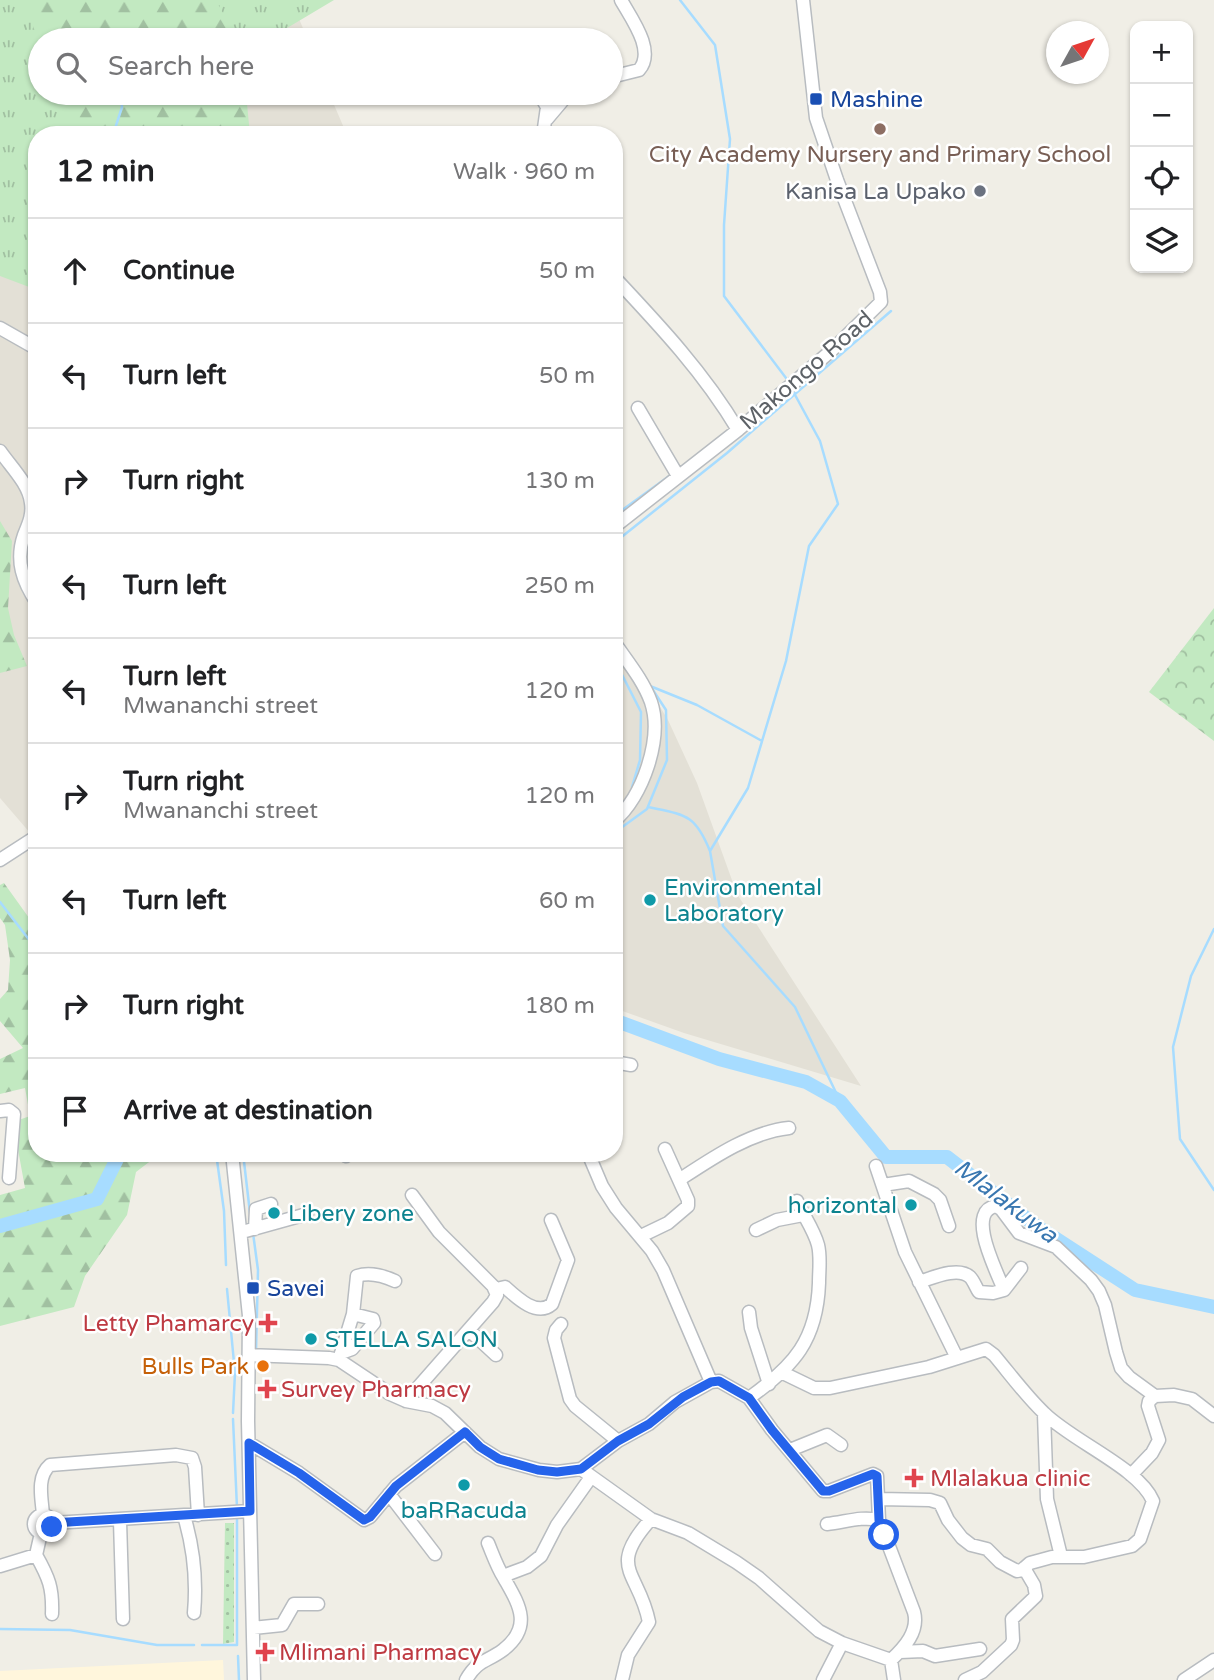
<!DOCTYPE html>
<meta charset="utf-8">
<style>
:root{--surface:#fff;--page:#f2f2f2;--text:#202124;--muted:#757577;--line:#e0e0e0}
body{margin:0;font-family:"Varela Round",sans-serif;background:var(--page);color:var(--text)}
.controls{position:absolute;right:21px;top:21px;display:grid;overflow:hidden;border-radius:14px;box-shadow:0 2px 5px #0004}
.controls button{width:63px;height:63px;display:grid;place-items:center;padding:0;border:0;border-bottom:2px solid var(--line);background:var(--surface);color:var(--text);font:35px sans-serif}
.compass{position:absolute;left:1046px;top:21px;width:63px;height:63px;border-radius:50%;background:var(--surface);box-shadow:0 2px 5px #0004;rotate:50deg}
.stop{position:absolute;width:21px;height:21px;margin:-16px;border:5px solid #2563eb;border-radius:50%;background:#fff}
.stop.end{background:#2563eb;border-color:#fff;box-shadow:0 2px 7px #0008}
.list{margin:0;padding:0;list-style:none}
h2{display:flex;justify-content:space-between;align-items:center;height:91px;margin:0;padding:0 28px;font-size:30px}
h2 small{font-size:23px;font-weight:400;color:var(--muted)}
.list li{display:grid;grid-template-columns:46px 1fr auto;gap:21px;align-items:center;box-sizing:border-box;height:105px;padding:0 28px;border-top:2px solid var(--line)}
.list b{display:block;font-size:26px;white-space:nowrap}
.list p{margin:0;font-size:23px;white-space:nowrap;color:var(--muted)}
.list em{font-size:23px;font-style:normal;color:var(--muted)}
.icon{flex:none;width:38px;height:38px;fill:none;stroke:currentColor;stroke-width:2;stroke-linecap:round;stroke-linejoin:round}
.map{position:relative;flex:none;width:1214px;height:1680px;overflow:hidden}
.search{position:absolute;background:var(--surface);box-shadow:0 2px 5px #0004;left:28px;top:28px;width:595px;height:77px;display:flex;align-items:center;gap:18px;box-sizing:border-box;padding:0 24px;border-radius:38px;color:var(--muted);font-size:26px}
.panel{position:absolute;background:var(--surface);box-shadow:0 2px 5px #0004;left:28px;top:126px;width:595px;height:1036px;border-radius:28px}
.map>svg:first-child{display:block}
.commercial{fill:#fff6dc}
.education{fill:#e3e0d6}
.grass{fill:url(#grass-tufts)}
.forest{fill:url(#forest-firs)}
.park{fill:url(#park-crowns)}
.garden{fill:url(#garden-dots)}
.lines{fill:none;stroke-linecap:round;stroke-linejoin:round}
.stream{stroke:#a7dcff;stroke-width:2.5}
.river{stroke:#a7dcff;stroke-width:14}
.minor-casing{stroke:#b8bcc0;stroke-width:15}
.minor{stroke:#fff;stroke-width:12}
.route{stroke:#2563eb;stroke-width:9}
.transit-dot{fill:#1a4fb4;stroke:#fff;stroke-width:2.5}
.education-dot{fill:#8d6e63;stroke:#fff;stroke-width:2.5}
.worship-dot{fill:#6b7280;stroke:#fff;stroke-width:2.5}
.culture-dot{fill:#0f9aa8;stroke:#fff;stroke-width:2.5}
.health-dot{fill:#e0444e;stroke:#fff;stroke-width:2.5}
.food-dot{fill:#e8710a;stroke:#fff;stroke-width:2.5}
.labels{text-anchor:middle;stroke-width:5;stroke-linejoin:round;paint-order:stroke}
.transit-label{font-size:23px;fill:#164399;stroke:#fff;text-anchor:start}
.education-label{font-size:23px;fill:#785e54;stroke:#fff}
.worship-label{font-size:23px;fill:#5b616d;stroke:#fff;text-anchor:end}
.street-label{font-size:23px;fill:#5d6267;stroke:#fff}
.culture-label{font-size:23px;fill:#0d838f;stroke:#fff;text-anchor:start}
.health-label{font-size:23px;fill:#be3a42;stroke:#fff;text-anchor:start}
.food-label{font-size:23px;fill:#c56008;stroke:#fff;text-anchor:end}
.water-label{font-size:24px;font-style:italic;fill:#3977b0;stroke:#fff}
</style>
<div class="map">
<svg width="1214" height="1680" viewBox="0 0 1214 1680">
<defs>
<pattern id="grass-tufts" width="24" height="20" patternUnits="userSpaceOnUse" patternTransform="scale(1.75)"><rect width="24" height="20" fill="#c2e9c1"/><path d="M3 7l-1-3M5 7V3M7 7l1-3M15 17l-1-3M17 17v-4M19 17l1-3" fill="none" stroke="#a1c0a1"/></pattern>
<pattern id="forest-firs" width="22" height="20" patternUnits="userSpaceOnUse" patternTransform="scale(1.75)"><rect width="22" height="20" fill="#c2e9c1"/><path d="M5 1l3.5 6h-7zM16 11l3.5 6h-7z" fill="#a1c0a1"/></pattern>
<pattern id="park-crowns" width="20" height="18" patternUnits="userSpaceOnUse" patternTransform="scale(1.75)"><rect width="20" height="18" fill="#c2e9c1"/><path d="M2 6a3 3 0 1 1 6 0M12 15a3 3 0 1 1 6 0" fill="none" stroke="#a1c0a1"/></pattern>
<pattern id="garden-dots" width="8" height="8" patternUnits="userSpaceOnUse" patternTransform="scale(1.75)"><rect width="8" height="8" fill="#c2e9c1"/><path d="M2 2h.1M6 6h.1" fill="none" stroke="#a1c0a1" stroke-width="1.8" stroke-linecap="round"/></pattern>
</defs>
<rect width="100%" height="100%" fill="#f0eee6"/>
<path class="commercial" d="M223,1660L224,1680H0V1671Z"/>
<path class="education" d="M0,0H291L308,40H40V93H329L347,135H37V841L0,798Z
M614,631L668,720L697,783L737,894L861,1086L684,1033L614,1008Z"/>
<path class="grass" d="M0,0H334L267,40H40V93H173L149,135H37V290L0,276Z"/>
<path class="forest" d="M30,0H216L237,40H40V84Z
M41,93H246L250,135H87L83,125L42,96Z
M0,521L12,541L8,608L14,635L27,666L0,673Z
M4,883L37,929V1153H161L136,1172L127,1215L85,1276L74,1307L0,1326V1195L25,1188L13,1122L30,1116L25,1088L0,1094V1059L23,1048L0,1021V999L8,990L10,960L5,925L0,918V885Z"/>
<path class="park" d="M1214,608V741L1149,692Z"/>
<path class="garden" d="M225,1523H234V1642L223,1644Z"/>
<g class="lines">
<path class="stream" d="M680,0L715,45L730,139L724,225V296L786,378
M113,135L122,107L120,93
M794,393L820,441L838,504L809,546L786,661L748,788L710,851L723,926L795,1007L840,1101
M614,516L672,474
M614,543L727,453L891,311
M614,659L641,712L640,760L632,787
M650,686L697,705L762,741
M648,807C686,815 695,814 710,851
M614,833L647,809L667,760L666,710L649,684
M0,902L37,950
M1214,929L1191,976L1173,1047L1180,1139L1214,1190
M216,1153L224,1211L226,1265
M243,1153L250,1213
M253,1233L258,1270L256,1352
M227,1289L235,1373L233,1413
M233,1419L237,1508
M0,1629L70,1630L157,1645H194
M202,1645H237V1515
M238,1656L239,1680"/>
<path class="river" d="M614,1020L719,1059L806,1082L840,1101L886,1157H947L1035,1225L1135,1290L1214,1307
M0,1226L97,1199L120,1153"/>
<defs>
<path id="minor" d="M611,77L639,70C656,51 631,18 621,0
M539,93L547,107L543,135
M547,119L569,93
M614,277C660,326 704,373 738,430
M0,328L37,349
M638,408L678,476
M0,451C11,467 29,484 31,503C33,515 28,525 24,535C15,561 23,582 37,603
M614,527L738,430L831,351L881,302L880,292L837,180L816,118L803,0
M614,642C627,661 643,680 651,702C663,738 643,797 614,821
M0,860L37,836
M614,1062L631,1065
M0,1111L9,1110L14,1114L9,1178
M232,1153L249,1316L248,1421L254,1680
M588,1153L602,1186L616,1208L652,1251L663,1270L711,1382
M346,1156L350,1153
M876,1166L905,1252L957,1358
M679,1180C711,1159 750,1132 789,1128
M883,1185L909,1181L934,1194L940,1200L949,1226
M255,1229L256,1209L271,1204
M756,1230L777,1220L803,1215
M242,1232L307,1214
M641,1236L668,1223L688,1206V1200L665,1149
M919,1282C932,1278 958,1266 970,1277C974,1281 976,1288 979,1292L993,1293L1004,1290C997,1272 965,1211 996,1206L1001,1209L1019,1233L1056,1247L1091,1280L1099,1291L1105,1305L1116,1352L1121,1368L1129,1377L1155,1396L1174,1395L1192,1399L1214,1416
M496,1289L505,1287C517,1298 537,1317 552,1304L568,1260L551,1220
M1004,1290L1021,1268
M749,1312L751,1328L769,1384
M561,1324L556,1330L554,1338L570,1399L575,1406L618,1441
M469,1330L496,1355
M341,1353L352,1349L374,1323L373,1319L353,1314
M249,1355L329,1358L339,1360L390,1394L406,1401L432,1406L445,1413L480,1447L499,1459L539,1470L557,1472L581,1469L618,1441L649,1424L675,1402L711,1382L719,1381L749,1398L772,1430L823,1491H829L873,1474L877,1476L879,1520L914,1612C919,1631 905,1647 891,1660L842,1643L819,1631L759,1578L736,1562L688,1533L651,1519L581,1469
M339,1360L353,1314L357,1276C369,1272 384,1276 395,1281
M783,1373L814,1388H830L929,1367L986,1349L994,1355C1010,1374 1026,1396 1044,1413C1072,1441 1139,1468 1153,1501L1140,1539L1132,1546L1084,1557H1052L1030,1563L1022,1570L1017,1571L1000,1562L987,1549L971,1545L962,1538L948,1520L940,1503L930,1500L879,1499
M749,1398C794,1366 817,1340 819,1283C819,1270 821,1257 818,1245C814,1230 803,1215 797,1201
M406,1401L493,1302L497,1295L493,1286L439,1232L412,1195
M1044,1414L1047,1499L1061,1556
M249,1443L299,1473L364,1520L370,1517L396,1486L465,1432
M790,1450L827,1435L841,1445
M1131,1475L1152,1453L1159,1440L1148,1406L1149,1401L1155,1396
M389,1494L435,1554
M34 1524a9 9 0 1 1 18 0a9 9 0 1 1-18 0Z
M43,1515C42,1499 36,1477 50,1465L176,1455L192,1458L195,1467L198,1515
M184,1516C194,1549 197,1579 194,1613
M120,1521L123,1619
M53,1523L250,1511
M827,1524C846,1522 861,1516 879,1520
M41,1533L36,1555C49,1578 53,1588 52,1614
M0,1566L36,1555
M503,1576L527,1567L541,1556L557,1525L591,1477
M253,1628L282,1625L294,1604H318
M900,1652L923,1651L935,1656L980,1649
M891,1660L894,1680
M466,1680C477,1660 487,1662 503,1650C534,1626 518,1603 504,1578C497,1567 493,1555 488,1543
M622,1680L628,1655L649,1622C639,1571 606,1569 651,1519
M823,1680L842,1643
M965,1680L982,1672L1011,1645L1013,1640L1012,1619L1036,1596L1034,1585L1024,1568
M1184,1680L1214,1660"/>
</defs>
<use href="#minor" class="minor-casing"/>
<use href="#minor" class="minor"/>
</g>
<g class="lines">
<path class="route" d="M52,1527V1523L250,1511L249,1443L299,1473L364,1520L370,1517L396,1486L465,1432L480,1447L499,1459L538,1470L557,1472L581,1469L618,1441L649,1424L683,1397L711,1382L719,1381L749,1398L772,1430L823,1491H829L873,1474L877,1476L879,1520L884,1535"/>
</g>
<g class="transit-dot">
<rect x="809" y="92" width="14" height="14" rx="3.5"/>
<rect x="246" y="1281" width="14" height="14" rx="3.5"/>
</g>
<circle class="education-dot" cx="880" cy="129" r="7"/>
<circle class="worship-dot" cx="980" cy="191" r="7"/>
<g class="culture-dot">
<circle cx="650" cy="900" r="7"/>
<circle cx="911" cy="1205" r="7"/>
<circle cx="274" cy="1213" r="7"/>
<circle cx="311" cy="1339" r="7"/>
<circle cx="464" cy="1485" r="7"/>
</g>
<g class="health-dot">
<path d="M264.5 1312.5h7v7h7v7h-7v7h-7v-7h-7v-7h7z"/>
<path d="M263.5 1378.5h7v7h7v7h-7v7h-7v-7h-7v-7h7z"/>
<path d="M910.5 1467.5h7v7h7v7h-7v7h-7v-7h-7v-7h7z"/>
<path d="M261.5 1641.5h7v7h7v7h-7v7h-7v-7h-7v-7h7z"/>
</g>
<circle class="food-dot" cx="263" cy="1366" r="7"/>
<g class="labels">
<g class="transit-label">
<text x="830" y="107">Mashine</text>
<text x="267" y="1296">Savei</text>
</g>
<g class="education-label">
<text x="880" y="162">City Academy Nursery and Primary School</text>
</g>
<g class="worship-label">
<text x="966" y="199">Kanisa La Upako</text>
</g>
<g class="street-label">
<text transform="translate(806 370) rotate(-41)" y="8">Makongo Road</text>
</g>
<g class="culture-label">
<text x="664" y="895">Environmental<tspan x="664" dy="26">Laboratory</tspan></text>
<text x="897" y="1213" text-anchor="end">horizontal</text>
<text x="288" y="1221">Libery zone</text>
<text x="325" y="1347">STELLA SALON</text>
<text x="464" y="1518" text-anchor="middle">baRRacuda</text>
</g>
<g class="health-label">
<text x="254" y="1331" text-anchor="end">Letty Phamarcy</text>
<text x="281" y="1397">Survey Pharmacy</text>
<text x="930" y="1486">Mlalakua clinic</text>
<text x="279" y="1660">Mlimani Pharmacy</text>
</g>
<g class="food-label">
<text x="249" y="1374">Bulls Park</text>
</g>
<g class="water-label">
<text transform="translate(1006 1201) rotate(37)" y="8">Mlalakuwa</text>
</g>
</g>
</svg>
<div class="controls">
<button>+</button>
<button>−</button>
<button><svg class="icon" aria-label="locate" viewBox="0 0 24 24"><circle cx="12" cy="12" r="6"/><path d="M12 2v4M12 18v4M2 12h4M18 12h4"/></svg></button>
<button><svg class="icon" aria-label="layers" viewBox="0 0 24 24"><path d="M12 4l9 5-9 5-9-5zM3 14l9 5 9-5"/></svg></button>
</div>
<svg class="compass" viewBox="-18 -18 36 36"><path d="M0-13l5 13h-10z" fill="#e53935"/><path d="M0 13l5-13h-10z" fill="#757577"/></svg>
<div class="stop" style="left:884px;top:1535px"></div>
<div class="stop end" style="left:52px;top:1527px"></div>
<div class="search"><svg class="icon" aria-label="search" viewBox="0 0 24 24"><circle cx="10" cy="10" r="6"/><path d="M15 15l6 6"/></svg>Search here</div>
<section class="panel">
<h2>12 min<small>Walk · 960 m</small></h2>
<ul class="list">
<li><svg class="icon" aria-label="ahead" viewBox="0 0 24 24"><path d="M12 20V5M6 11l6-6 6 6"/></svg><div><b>Continue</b></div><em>50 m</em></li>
<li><svg class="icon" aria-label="left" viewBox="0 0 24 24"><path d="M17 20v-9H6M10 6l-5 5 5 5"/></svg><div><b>Turn left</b></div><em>50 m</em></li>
<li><svg class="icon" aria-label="right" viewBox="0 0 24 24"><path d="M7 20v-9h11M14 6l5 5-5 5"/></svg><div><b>Turn right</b></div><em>130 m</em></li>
<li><svg class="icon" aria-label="left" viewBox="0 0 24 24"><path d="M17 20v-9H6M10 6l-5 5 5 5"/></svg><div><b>Turn left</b></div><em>250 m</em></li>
<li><svg class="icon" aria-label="left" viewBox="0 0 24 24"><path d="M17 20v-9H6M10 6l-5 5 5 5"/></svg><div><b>Turn left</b><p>Mwananchi street</p></div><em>120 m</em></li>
<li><svg class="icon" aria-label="right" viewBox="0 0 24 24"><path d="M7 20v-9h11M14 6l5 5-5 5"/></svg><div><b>Turn right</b><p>Mwananchi street</p></div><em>120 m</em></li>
<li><svg class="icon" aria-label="left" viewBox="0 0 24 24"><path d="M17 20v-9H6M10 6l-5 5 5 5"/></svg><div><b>Turn left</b></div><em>60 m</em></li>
<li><svg class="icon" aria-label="right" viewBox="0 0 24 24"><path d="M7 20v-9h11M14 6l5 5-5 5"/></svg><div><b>Turn right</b></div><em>180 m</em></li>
<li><svg class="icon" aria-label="arrive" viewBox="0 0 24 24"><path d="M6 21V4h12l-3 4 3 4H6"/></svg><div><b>Arrive at destination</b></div></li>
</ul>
</section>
</div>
